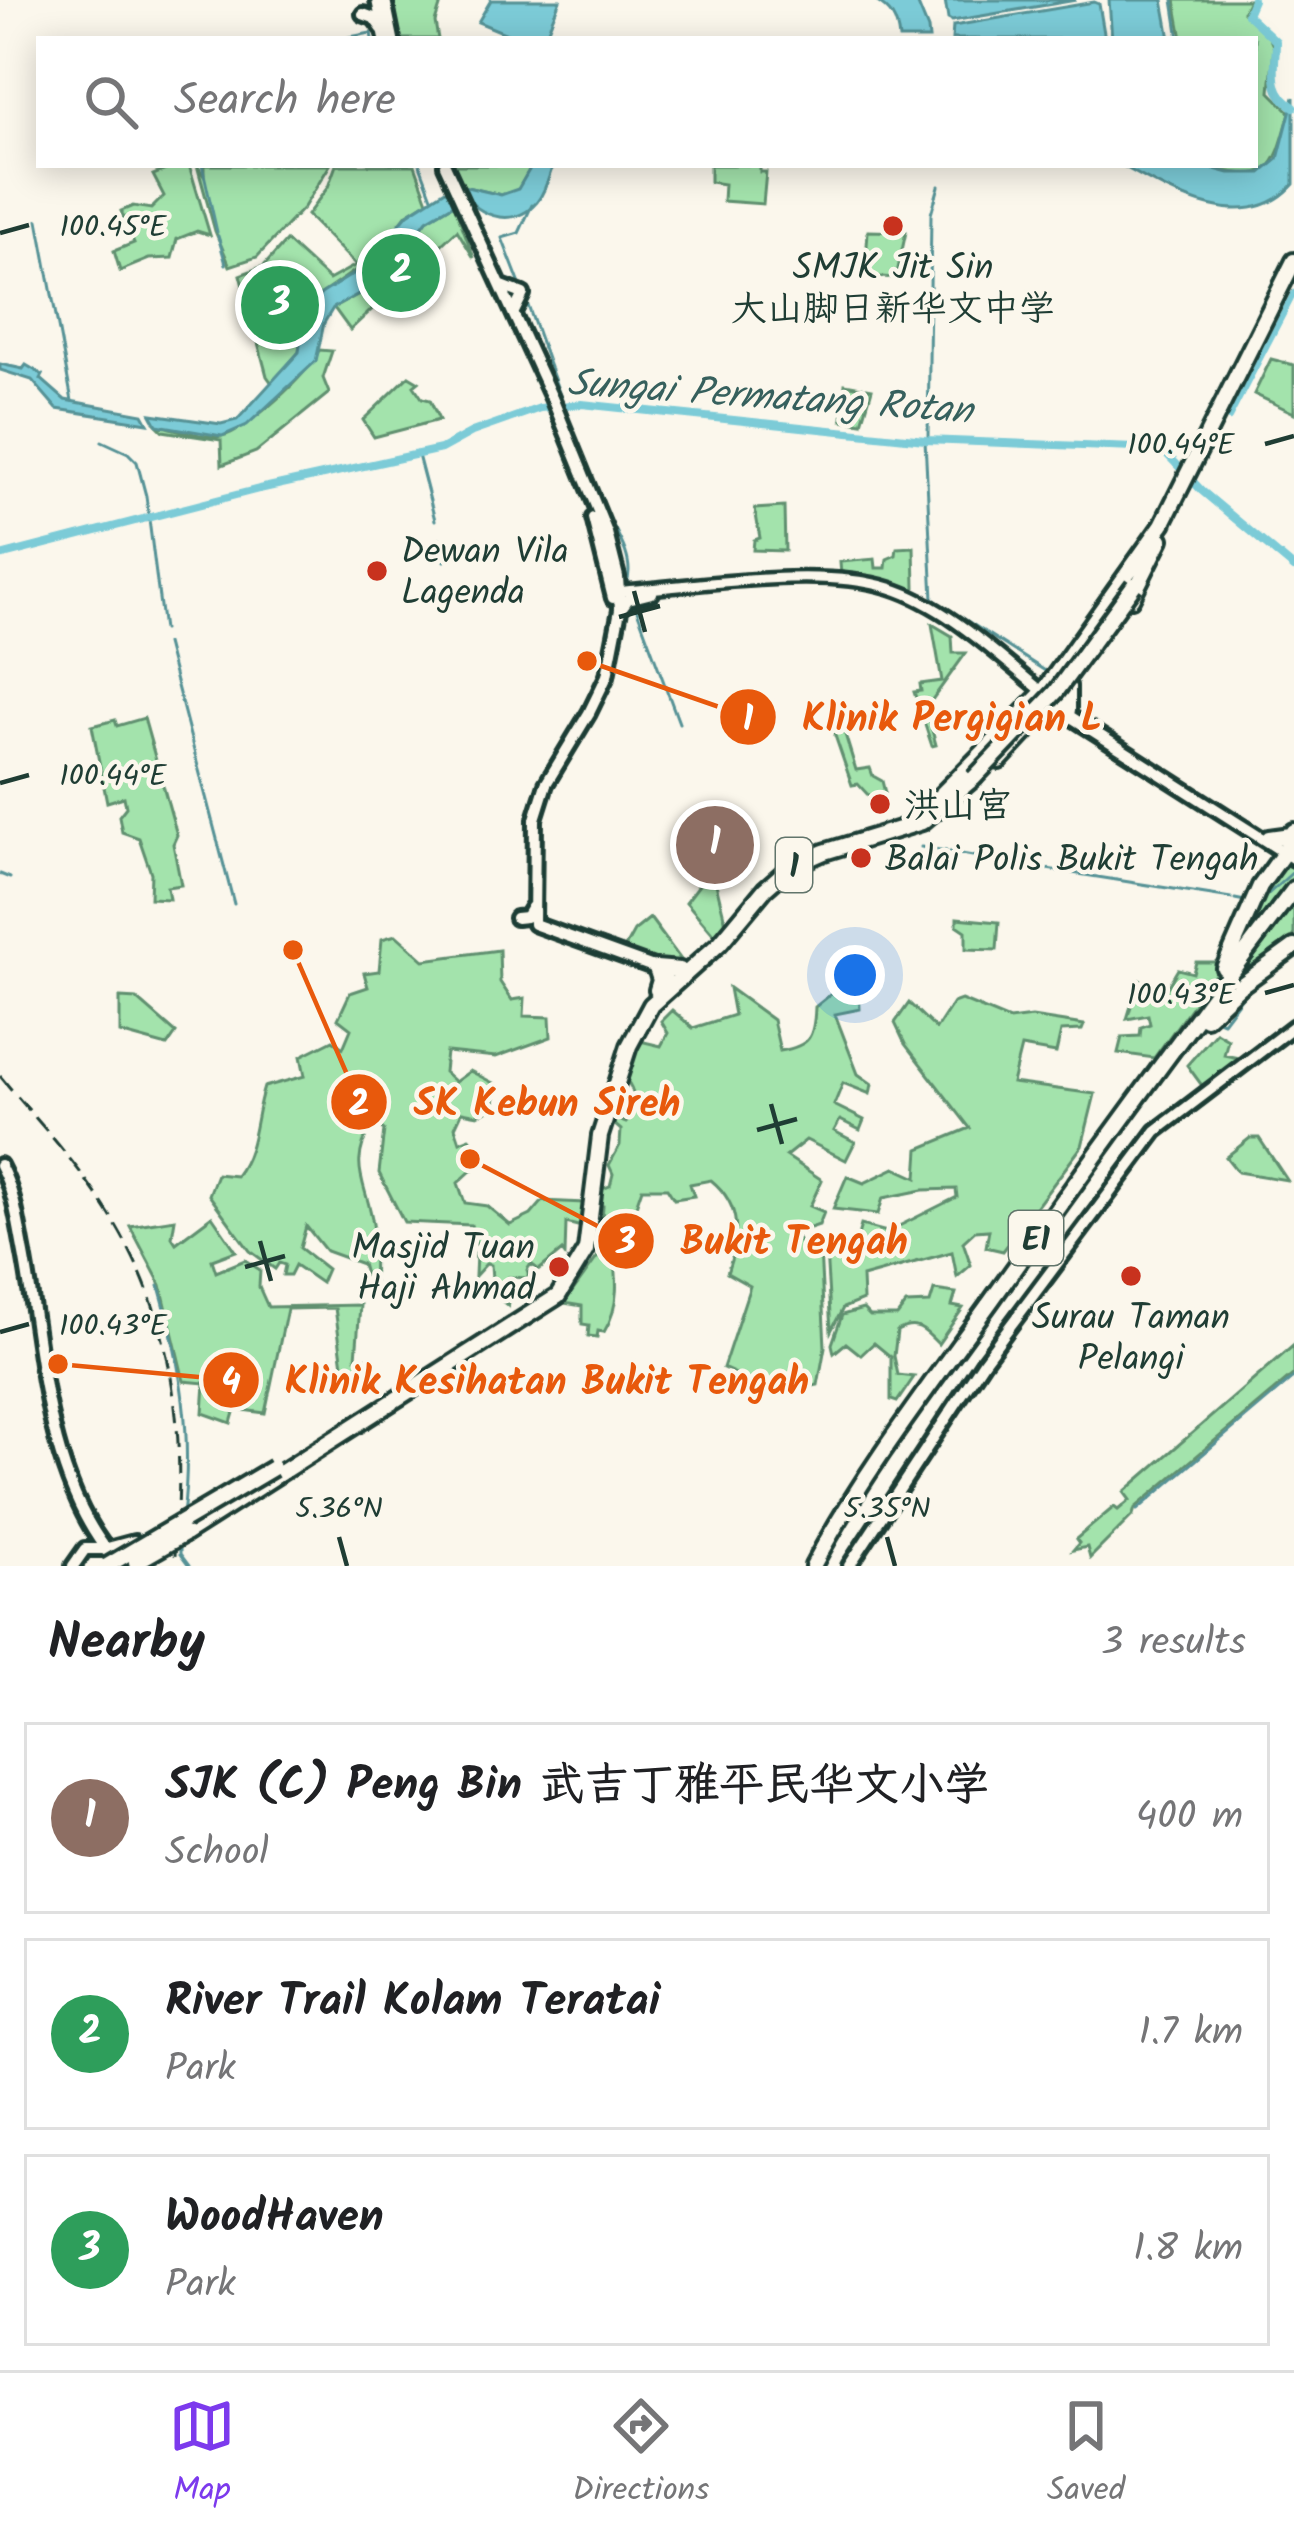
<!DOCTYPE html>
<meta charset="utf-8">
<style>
:root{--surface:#fff;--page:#f2f2f2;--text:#202124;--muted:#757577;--line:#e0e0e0;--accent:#7c3aed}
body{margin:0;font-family:Kalam,"LXGW WenKai TC",sans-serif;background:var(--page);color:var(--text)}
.you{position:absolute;left:855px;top:975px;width:42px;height:42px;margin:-30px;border:9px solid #fff;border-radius:50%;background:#1a73e8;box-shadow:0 0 0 18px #1a73e833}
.badge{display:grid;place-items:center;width:78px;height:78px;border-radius:50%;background:var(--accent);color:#fff;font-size:39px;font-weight:700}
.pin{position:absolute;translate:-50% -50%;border:6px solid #fff;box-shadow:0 3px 12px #0006}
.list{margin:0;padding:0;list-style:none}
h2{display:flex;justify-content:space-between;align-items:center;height:156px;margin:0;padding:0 48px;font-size:51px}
h2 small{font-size:39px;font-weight:400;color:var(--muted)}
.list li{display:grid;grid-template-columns:78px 1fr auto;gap:36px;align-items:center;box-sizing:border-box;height:192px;margin:0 24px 24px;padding:0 24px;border:3px solid var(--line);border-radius:0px}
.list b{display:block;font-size:45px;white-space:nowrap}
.list p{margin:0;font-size:39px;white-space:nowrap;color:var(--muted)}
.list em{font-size:39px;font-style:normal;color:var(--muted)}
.icon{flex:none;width:66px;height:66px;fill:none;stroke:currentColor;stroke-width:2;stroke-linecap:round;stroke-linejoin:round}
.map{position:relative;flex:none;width:1294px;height:1566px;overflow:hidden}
.search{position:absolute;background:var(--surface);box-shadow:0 6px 30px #0003;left:36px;right:36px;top:36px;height:132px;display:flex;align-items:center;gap:30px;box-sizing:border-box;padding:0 42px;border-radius:0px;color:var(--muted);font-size:45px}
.sheet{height:804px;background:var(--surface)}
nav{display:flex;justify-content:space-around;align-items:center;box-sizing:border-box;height:168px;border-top:3px solid var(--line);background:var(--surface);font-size:33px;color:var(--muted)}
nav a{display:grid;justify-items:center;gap:6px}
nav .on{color:var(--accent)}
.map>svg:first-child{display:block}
.green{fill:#a3e3ac;stroke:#619070;stroke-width:3}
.water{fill:#7bcbd7;stroke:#569296;stroke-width:3}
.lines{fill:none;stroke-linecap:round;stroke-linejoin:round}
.stream{stroke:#569296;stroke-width:3}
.canal{stroke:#7bcbd7;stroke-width:6}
.river{stroke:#7bcbd7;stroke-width:8}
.secondary-casing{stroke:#1f3d34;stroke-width:18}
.primary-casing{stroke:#1f3d34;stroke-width:20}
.highway-casing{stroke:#1f3d34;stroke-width:22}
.secondary{stroke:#fbf7ec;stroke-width:9}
.primary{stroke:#fbf7ec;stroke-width:10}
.highway{stroke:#fbf7ec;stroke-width:14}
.rail{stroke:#1f3d34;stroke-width:3;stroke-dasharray:18 9;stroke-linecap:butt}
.highway-bridge-casing{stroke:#1f3d34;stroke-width:22;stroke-linecap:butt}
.highway-bridge{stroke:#fbf7ec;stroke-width:14}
.ticks{fill:none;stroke:#1f3d34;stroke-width:4.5}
.poi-dot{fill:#c8321e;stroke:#fbf7ec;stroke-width:4.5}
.labels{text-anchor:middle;stroke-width:9;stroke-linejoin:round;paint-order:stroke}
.shield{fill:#fbf7ec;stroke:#61756b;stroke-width:3}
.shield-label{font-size:33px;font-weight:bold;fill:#1f3d34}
.poi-label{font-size:36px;fill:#1f3d34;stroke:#fbf7ec;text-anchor:start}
.water-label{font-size:39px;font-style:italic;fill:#36605d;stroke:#fbf7ec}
.ticks-label{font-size:30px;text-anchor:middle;fill:#1f3d34;stroke:#fbf7ec;stroke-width:9;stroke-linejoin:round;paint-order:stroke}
.leader{fill:none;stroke:#e8590c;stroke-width:4.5}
.callout-dot{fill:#e8590c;stroke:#fbf7ec;stroke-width:4.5}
.mark-label{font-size:36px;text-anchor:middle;font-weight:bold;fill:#fff}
.callout-label{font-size:39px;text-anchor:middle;font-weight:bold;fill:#e8590c;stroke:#fbf7ec;stroke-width:9;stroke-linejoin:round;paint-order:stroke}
</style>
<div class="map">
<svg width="1294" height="1566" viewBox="0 0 1294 1566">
<rect width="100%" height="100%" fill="#fbf7ec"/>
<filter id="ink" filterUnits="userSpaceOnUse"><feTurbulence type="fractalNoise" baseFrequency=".00833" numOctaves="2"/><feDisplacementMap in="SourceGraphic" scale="24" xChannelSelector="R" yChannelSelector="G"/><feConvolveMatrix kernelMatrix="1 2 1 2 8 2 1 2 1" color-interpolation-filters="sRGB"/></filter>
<g filter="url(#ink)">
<path class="green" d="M394,0H442L435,22L438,39H400Z
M1175,0H1249L1243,12L1269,37L1274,48L1270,92L1290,112C1273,177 1271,181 1203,167L1255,165V39H1182Z
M178,165H189L210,235L197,231L177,239L172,258L149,259L120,271L114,251L134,243L121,211L133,206L151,209L164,196L153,175Z
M197,165L204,176V165H330L304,207L257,257L230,266L215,231Z
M336,165H415L428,201L407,214L375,257L321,294L304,317L299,352L272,383L267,376L240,275L264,266L286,241L329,280L356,265L307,215L328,187Z
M449,165H532L518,190L501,195L458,185Z
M710,165H760V172H766L763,204L723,201L724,184L710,182Z
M454,204L474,258L457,230L350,330L334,308L382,281L427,220Z
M868,231L906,232L896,278L865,276Z
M319,350L332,351L323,378L329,393L256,452L222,465L221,440L163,431L157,425C175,428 203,439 222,436C244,433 313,371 319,350Z
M1271,359L1294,365V413L1254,394Z
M409,376L419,382L414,386L422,398L430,400L439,420L374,437L363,420Z
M845,384L872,389L862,423L842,420Z
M784,507L785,551L753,550L754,540L760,538L755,509Z
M914,547L915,587L910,591L867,577L841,575L840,562L875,559L876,568H886L887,559L896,555L897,548Z
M932,624L952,636L953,653H966L926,708L936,745L932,746L914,692L921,691L920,684L942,681Z
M144,718L177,835L173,844L181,885L167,887L169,899L150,898L151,873L139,838L122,832L119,816L126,807L124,797L107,802L92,726L115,720L117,726Z
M840,718L856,770L870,768L873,776L882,781L885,793L870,797L858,784L852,785L830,721Z
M1283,857L1294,862V881L1215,988L1258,895Z
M719,873L716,884L726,924L716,937L686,902L705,877Z
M1294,901V944L1223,999Z
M650,918L684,964L678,968L623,951L634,931Z
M957,918L999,922L997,950L966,949V931L957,925Z
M396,935L424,960L499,950L500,982L512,1000L525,998L524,1016L550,1017L551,1037L496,1057L446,1052L444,1072L455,1082L470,1071L497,1085L493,1108L478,1115L462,1112L455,1127L460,1142L470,1138L485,1158L458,1183L465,1203L487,1206L510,1225L531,1215L543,1201L584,1203L582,1227L566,1223L565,1255L562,1251L539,1270L531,1264L527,1270L529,1278L509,1277L508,1306L493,1293L491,1265L486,1264L475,1276L476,1253L484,1251L486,1244H476L471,1225L404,1222L379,1173L384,1130L373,1122C347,1168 366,1180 373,1224C377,1247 370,1270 376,1293L371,1296L362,1264L326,1251L306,1226L300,1248L327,1269L321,1283L295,1265L290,1275H283L285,1265L279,1263L275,1269L250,1251L209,1195L217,1174L236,1176C256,1150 254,1118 264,1087L305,1076L301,1056L333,1040L343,1048L351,1029L338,1019L350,993L368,987L364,973L379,971L382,939Z
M1196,962H1224L1154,1058L1118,1053L1122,1037L1140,1036L1141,1027L1150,1024L1148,1015L1127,1019L1139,980L1166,989L1178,969L1193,973Z
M859,985L860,1009L835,1014L858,1074L872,1084L870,1094L843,1083L834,1105L864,1120L860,1130L840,1120L834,1131L855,1142L846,1160L806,1140L786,1156L822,1180L810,1206L824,1212L819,1225L795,1233L805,1252L820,1249L825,1347L818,1385L778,1393L723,1368L750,1286L727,1273C739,1239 743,1206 711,1180L690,1184L694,1196L674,1199L667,1188H642L628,1229L613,1245C617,1276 621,1305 604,1332L598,1331L597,1337L588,1336L589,1325L582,1324V1306L564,1303L599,1255L603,1206L595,1205L597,1191L610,1186L613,1174L609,1165L620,1145L621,1130L614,1124L616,1119L626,1123C636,1112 637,1090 625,1079L641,1037L644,1042L661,1046L668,1033L661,1021L672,1010L693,1028L734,1015L729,988L773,1020L780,1051C810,1046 814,1037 815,1007L831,994Z
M120,998L137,999L176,1033L167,1046L120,1033Z
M961,1000L1009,1020L1032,1017L1084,1025L1082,1030L1061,1031L1056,1053L1021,1047L1012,1083L1095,1094L1082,1146L1003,1251L986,1247L989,1230L975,1231L963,1242L971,1265L957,1277L952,1252L862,1277L863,1300L843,1308L831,1331L826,1250L842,1254L846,1246L883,1248L890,1254L903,1251L899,1237L886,1236L868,1246L856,1242L861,1225L887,1232L957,1197L956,1189L923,1190L883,1198L878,1214L833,1209L847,1176L864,1183L895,1168L917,1178L919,1149L970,1128L905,1044L895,1023L909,1003L936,1029L953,1003Z
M1216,1032L1228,1039L1224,1055L1244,1059L1203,1087L1187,1065Z
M1250,1138H1259L1287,1180L1238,1172L1226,1157Z
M212,1216L236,1251L212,1260L216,1272L245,1260L260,1270L259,1287L268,1307L360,1305L356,1358L373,1357L372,1380L349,1372L345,1380L335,1308L287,1309L265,1413L235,1409L231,1423L203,1413L205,1383L184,1381L161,1285L130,1226L175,1219L172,1237L176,1243Z
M934,1290L956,1293L952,1306L963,1308L938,1344C925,1330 916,1320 897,1331L894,1356L898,1375L914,1377L897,1402L891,1400V1357L874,1343L861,1355L846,1343L834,1353L832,1344L842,1315L863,1309L870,1316H897L906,1304L930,1303Z
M1294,1345V1374L1135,1508L1133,1515L1090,1558L1087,1547L1073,1550L1079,1543L1076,1539L1114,1507L1118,1510L1130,1500L1124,1492Z"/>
<path class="water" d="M491,0H560L544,39H519L478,22Z
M874,0H916L928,29L929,39H899C897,19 891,10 874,0Z
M945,0H1076L952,21L948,19Z
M1109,0H1163L1170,39H1112Z
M1094,2L1099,4L1105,39H952L953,26Z
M1294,97V184C1247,238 1169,192 1121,165H1200L1229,173H1261L1278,159Z
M532,165H553C549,177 545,192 537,202C512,232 472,214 458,185L501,195L518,189Z
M447,189L454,204L427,220L382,281L333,308L324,323L316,361L247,425L222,436L157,425L151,414L221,424L237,420L299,352L304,317L321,294L361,269L408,214Z
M0,364L23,369L26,365L43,375L41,379L65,400L143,414L148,423L57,409L32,380L0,370Z"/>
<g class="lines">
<path class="stream" d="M1173,0L1179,39
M339,39L371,33L372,39
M202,165L217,232
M420,165L432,197
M38,220L72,401
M218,236L226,264
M521,287L502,238L519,233L532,205
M526,300C549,365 572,431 598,495C607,520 637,556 627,582
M928,438L931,214L939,186
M925,440L933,599L1050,674
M102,441L128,453L137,462L146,496L163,630
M418,455L435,520
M440,539L445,561
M634,602L679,723
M166,644L234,904
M921,847L946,851
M950,852L1007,862
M1012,863L1028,866
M1034,867L1231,898
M0,874L10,878
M1235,899L1245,901
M1258,903L1294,871
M1216,1019L1223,1022L1245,993L1294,958
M159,1286C181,1363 193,1435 183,1515
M1137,1510L1294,1377
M180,1554V1542
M180,1554L189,1566"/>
<path class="canal" d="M1229,418L1294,293"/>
<path class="river" d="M1253,0L1247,14L1276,41C1276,68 1267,91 1294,107
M0,556L259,489L441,449L472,432L540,408L582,404L925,440L1162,449L1202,491L1294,568"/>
<defs>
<path id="secondary" d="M613,592C690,587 819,565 890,588C947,606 997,655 1043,692"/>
<path id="primary" d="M377,0L385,39
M385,0L393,39
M363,14L374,18L382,29
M445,165L552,398L607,533L618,577L620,610L607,676L589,713L546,784L535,819L534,924
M502,286L523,294L514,312
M593,518L613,598
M620,610L628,599L652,593
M1049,703L1294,859
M516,918L526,917L532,907
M534,924L656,968L673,985
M0,1165C15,1193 18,1224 24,1254C42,1350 45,1467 105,1548
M73,1566L85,1549H107
M849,1566L984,1361L1156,1131L1294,1026"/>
<path id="highway" d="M1162,525L1294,261
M1131,599L1161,539
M1068,686V710
M999,761L1053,703
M925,811L1043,692L1164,522
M1269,838L1291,835
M1224,968L1260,886L1284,853L1294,831
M657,990L660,980L656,968L680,970
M1206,1018L1240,986L1294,947
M185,1534L558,1296L586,1250L600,1136L629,1046L651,1005L720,943L765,889L790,867L824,852L922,822L974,778
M108,1550L134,1543
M813,1566C863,1472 929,1387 991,1301C1090,1162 1190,1024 1294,889"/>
</defs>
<use href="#secondary" class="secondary-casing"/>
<use href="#primary" class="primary-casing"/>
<use href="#highway" class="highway-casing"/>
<use href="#secondary" class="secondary"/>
<use href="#primary" class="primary"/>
<use href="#highway" class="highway"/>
<path class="rail" d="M0,1076C33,1116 69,1154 98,1197C177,1313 187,1431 174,1566"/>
<defs>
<path id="highway-bridge" d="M974,778L1056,692L1134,585
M136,1562L185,1534
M107,1566L273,1468"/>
</defs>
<use href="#highway-bridge" class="highway-bridge-casing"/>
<use href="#highway-bridge" class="highway-bridge"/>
</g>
</g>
<path class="ticks" d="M0,233L29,225M1265,444L1294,436M634,591L645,632M619,617L660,606M0,783L29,775M1265,993L1294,985M771,1104L782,1144M757,1130L797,1119M260,1241L271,1281M245,1267L285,1256M0,1332L29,1324M339,1537L347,1566M887,1537L895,1566"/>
<g class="poi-dot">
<circle cx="893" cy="226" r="12"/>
<circle cx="377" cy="571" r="12"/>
<circle cx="880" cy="804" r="12"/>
<circle cx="861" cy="858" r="12"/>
<circle cx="559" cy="1267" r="12"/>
<circle cx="1131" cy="1276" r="12"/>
</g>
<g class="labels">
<g class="shield">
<rect x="776" y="838" width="36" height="54" rx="9"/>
<rect x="1009" y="1211" width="54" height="54" rx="9"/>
</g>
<g class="shield-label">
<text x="794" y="877">1</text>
<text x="1036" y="1250">E1</text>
</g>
<g class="poi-label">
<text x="893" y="279" text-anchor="middle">SMJK Jit Sin<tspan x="893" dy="41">大山脚日新华文中学</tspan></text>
<text x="401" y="563">Dewan Vila<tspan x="401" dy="41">Lagenda</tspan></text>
<text x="904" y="817">洪山宫</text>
<text x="885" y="871">Balai Polis Bukit Tengah</text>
<text x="535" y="1259" text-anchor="end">Masjid Tuan<tspan x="535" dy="41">Haji Ahmad</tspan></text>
<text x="1131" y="1329" text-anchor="middle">Surau Taman<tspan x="1131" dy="41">Pelangi</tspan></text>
</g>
<g class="water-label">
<text transform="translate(770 395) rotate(4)" y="14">Sungai Permatang Rotan</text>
</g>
</g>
<g class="ticks-label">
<text x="113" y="236">100.45°E</text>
<text x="1181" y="454">100.44°E</text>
<text x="113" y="785">100.44°E</text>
<text x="1181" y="1004">100.43°E</text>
<text x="113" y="1335">100.43°E</text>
<text x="339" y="1518">5.36°N</text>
<text x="887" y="1518">5.35°N</text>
</g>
<path class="leader" d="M587 661L748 717M293 950L359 1102M470 1159L626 1241M58 1364L231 1380"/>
<g class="callout-dot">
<circle cx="587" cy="661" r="12"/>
<circle cx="293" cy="950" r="12"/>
<circle cx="470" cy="1159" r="12"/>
<circle cx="58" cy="1364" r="12"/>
<circle cx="748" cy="717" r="30"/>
<circle cx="359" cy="1102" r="30"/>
<circle cx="626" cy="1241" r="30"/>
<circle cx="231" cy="1380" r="30"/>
</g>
<g class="mark-label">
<text x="748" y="730">1</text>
<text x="359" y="1115">2</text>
<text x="626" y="1253">3</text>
<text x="231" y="1393">4</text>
</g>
<g class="callout-label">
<text x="952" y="731">Klinik Pergigian L</text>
<text x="547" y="1116">SK Kebun Sireh</text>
<text x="794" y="1254">Bukit Tengah</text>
<text x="547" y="1394">Klinik Kesihatan Bukit Tengah</text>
</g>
</svg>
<div class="you"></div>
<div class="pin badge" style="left:715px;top:845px;background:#8d6e63">1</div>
<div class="pin badge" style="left:401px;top:273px;background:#2e9e5b">2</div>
<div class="pin badge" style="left:280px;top:305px;background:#2e9e5b">3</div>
<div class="search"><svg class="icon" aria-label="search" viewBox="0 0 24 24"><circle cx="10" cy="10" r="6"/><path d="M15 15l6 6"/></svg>Search here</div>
</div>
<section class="sheet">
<h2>Nearby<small>3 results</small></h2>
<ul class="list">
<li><span class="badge" style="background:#8d6e63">1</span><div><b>SJK (C) Peng Bin 武吉丁雅平民华文小学</b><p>School</p></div><em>400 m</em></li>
<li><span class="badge" style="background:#2e9e5b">2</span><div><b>River Trail Kolam Teratai</b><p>Park</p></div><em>1.7 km</em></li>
<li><span class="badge" style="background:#2e9e5b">3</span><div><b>WoodHaven</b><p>Park</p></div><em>1.8 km</em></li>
</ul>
</section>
<nav>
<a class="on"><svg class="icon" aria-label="map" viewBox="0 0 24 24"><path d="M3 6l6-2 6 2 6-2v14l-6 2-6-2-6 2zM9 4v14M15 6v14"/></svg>Map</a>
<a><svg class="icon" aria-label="directions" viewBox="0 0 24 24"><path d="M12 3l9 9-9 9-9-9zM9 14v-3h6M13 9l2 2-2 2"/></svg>Directions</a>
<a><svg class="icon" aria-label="saved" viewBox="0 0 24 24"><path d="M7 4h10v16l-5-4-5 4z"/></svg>Saved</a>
</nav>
